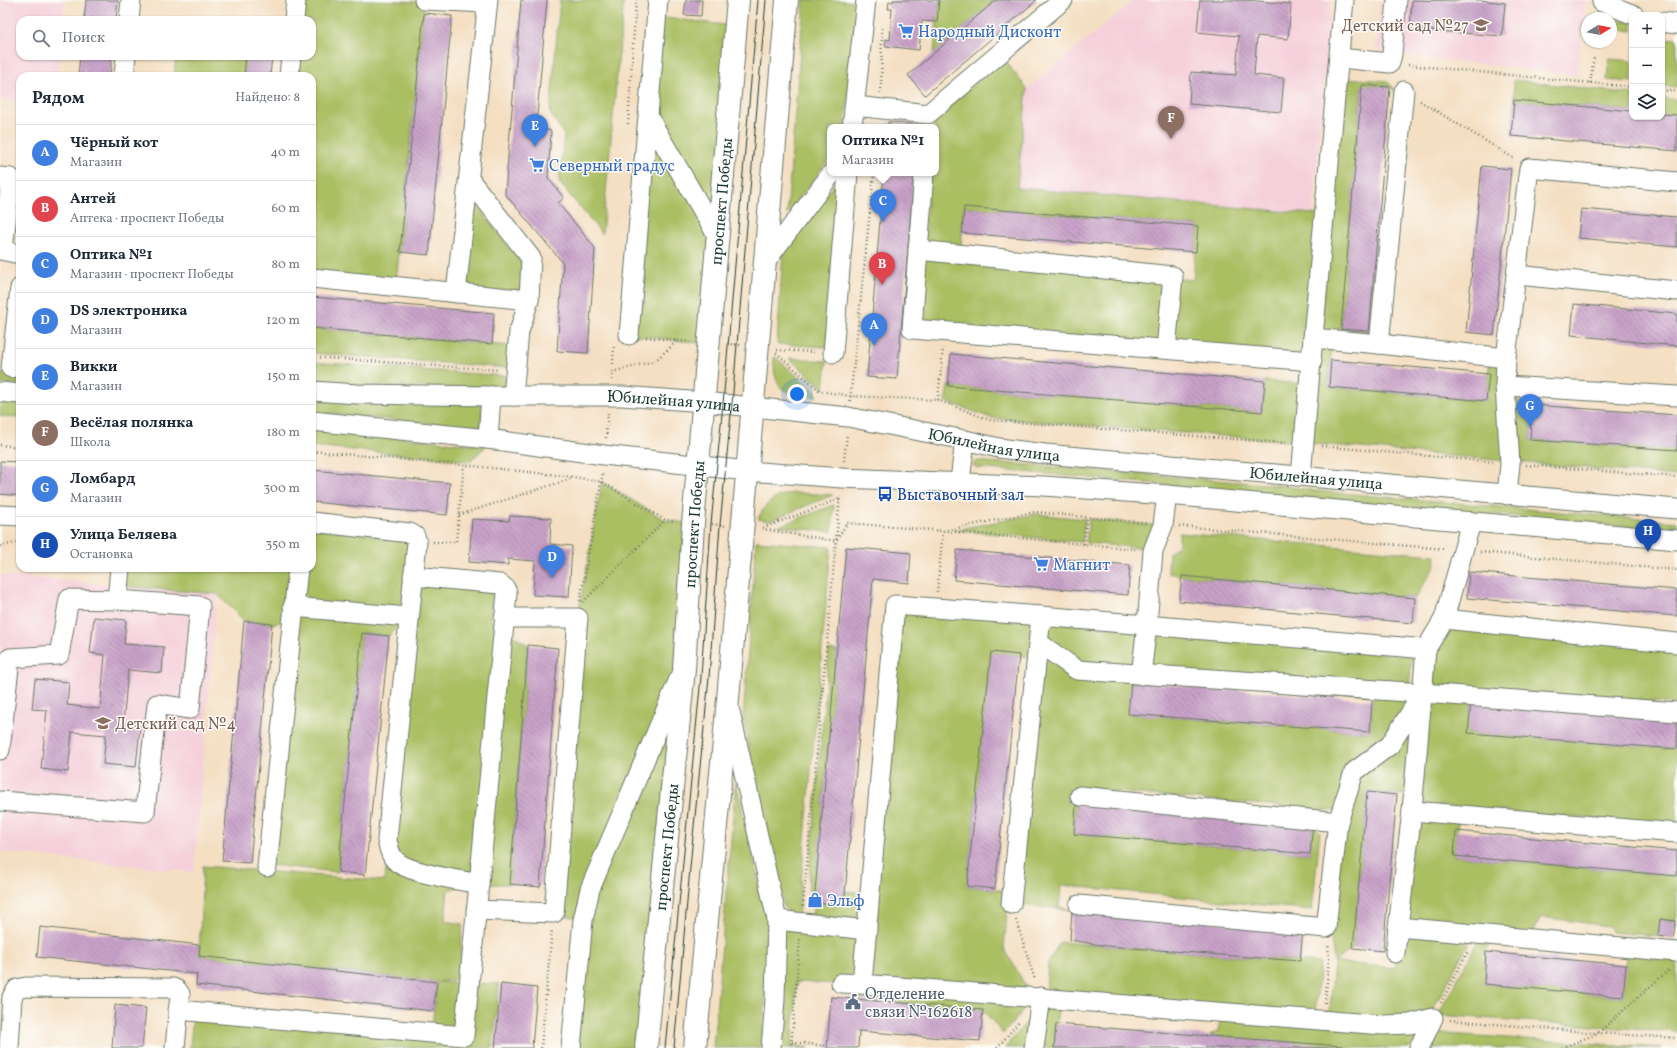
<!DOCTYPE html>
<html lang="ru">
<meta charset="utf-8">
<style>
:root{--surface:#fff;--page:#f2f2f3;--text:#1f2937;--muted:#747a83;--line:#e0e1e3;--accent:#ea580c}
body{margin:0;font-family:Vollkorn,serif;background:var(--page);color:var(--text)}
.controls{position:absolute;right:12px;top:12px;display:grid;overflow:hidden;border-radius:8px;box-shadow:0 1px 3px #0004}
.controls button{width:36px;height:36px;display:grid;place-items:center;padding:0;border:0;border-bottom:1px solid var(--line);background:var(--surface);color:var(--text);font:20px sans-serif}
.compass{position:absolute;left:1581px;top:12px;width:36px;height:36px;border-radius:50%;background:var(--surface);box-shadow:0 1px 3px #0004;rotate:80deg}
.you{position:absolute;left:797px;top:394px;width:14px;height:14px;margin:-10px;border:3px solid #fff;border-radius:50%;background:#1a73e8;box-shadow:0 0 0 6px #1a73e833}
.badge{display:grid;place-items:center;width:26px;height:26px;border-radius:50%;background:var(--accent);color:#fff;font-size:13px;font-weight:700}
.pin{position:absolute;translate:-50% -33px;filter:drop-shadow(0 1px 2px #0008)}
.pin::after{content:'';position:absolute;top:21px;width:14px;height:12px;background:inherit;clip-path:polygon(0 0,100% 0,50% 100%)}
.popup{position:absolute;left:827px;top:124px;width:112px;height:52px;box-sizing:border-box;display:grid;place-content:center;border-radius:8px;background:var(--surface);filter:drop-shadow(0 1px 3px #0005);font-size:13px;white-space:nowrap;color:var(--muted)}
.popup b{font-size:15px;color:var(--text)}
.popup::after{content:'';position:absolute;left:50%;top:100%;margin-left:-8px;border:8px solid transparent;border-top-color:var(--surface)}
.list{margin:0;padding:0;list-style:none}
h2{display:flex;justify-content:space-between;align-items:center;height:52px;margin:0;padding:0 16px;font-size:17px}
h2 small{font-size:13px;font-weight:400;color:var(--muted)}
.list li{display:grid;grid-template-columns:26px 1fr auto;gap:12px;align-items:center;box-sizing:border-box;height:56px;padding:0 16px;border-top:1px solid var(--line)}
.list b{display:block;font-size:15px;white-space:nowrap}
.list p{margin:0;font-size:13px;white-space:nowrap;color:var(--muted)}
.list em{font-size:13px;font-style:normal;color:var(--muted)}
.icon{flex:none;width:22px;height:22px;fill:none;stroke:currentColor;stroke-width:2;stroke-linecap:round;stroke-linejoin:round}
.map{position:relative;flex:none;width:1677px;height:1048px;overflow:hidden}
.search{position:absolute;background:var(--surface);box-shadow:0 1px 3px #0004;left:16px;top:16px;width:300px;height:44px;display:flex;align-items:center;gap:10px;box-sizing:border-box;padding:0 14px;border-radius:12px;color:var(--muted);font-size:15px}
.panel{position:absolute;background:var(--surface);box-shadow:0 1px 3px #0004;left:16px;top:72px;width:300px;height:500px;border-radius:12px}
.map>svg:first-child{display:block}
.built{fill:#f5cfda}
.green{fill:#aabe62;stroke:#647e4b}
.building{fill:url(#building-back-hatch)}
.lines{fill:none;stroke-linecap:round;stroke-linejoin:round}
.minor-casing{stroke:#6a7666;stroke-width:21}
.major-casing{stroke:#6a7666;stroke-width:24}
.path{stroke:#6a7666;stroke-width:2.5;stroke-dasharray:1 3;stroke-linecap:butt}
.minor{stroke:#fff;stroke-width:19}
.major{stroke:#fff;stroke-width:22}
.tram{stroke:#1f3d34;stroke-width:1}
.labels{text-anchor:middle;stroke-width:3;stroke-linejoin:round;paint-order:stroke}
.education-label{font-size:16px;fill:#785e54;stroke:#fdfcf7;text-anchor:end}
.shop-label{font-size:16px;fill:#366cbe;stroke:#fdfcf7;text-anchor:start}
.street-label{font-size:16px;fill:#1f3d34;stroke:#fdfcf7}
.transit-label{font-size:16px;fill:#164399;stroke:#fdfcf7;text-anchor:start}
.service-label{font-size:16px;fill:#4e5e75;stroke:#fdfcf7;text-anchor:start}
</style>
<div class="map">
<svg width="1677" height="1048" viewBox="0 0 1677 1048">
<defs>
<pattern id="building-back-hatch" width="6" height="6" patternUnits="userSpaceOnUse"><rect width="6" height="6" fill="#c9a2c9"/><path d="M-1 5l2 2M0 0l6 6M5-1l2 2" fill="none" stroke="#a385a4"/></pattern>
</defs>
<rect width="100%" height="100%" fill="#fdfcf7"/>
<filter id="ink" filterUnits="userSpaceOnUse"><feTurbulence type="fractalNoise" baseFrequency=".025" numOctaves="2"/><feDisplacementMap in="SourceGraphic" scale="8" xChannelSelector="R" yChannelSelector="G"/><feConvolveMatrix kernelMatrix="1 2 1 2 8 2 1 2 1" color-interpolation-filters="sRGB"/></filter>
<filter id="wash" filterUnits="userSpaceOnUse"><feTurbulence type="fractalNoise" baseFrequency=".012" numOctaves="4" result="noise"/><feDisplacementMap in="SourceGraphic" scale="16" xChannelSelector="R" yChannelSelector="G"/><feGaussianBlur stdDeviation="0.9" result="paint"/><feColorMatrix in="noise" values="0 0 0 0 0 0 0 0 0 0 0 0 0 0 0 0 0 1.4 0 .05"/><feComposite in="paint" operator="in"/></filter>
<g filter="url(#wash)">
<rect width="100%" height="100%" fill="#f4dfc3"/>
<path class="built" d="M0,0H65L63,20H20V56H60L58,76H20V102L0,100Z
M1134,0H1331L1313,214L1017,188L1027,89Z
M1380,0H1586L1577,75L1392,54L1376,49Z
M0,575L217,594L194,872L0,852Z"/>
<path class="green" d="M299,0H374L421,2L424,13L396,283L312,274V76H292L294,56H312V20H297Z
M560,0H624L602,234L559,182L564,135L550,113Z
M804,0H835L857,2L845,127H830V158L787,214Z
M939,0H996L934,53Z
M657,17L735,26L709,344L629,335Z
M1612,20L1632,22V31L1611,29Z
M1662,38L1677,39V87L1662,86Z
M176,56H246L244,76H174Z
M1004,59L1027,89L1017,188L1313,214L1320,216L1308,357L916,326L921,253L1193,280L1198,226L964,207L961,248L923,244L930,173H936V127H934L935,117Z
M1609,59L1632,61V82L1607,80Z
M1343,78L1387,81L1397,92L1390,87L1362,85L1341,328L1375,332L1374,338L1320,334Z
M1514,80L1632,94V111L1514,100Z
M1662,98L1677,100V115L1662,114Z
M841,180L827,347L777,344L783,251L834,184Z
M471,198L525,268L522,295L463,289Z
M312,328L512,346L510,368L312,353Z
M1315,340L1332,342L1329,387L1486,401L1490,358L1504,360L1503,388L1533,390L1530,440L1677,450V476L1305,443Z
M774,356L816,392L817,397C785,393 773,394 774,356Z
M789,358L827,361L824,389Z
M312,362L507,376L506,389L312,384Z
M0,374L20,376V385L0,383Z
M1265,381L1306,384L1301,442L991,418L945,401L948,386L1262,412Z
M312,400L482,404L481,428L312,412Z
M0,401L20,403V417L0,416Z
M312,429L486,446L470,461L312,446Z
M976,461L1277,485L1316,491L1677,522V531L978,468L973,465Z
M602,482L665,520L693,524L646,1048H571L583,919L554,913L580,605Z
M797,493L833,495L769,521L758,519C766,501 778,493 797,493Z
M834,505L832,532L779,526Z
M1036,514L1085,519L1082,542L954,530Z
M1089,519L1161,526L1152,549L1086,543Z
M312,528L412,539L410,575L493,582L490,620L528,645L510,884H468L448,890L445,921L463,924L458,978L439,982L499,984L493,1048H190L193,1015L431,1035L437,982L199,956L203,866L385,881L410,620L405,619L389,636L362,633L338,872L269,865L289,620L272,624L244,621L217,594L121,586L123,568H312Z
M1179,533L1435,555L1436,564L1415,598L1182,576L1168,573L1169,553L1179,545Z
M756,541L831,547L798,917L790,914L784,907L743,720Z
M901,609L1036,619L1032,657L991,653L967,886L1009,891L1004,948L1033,999L1003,1034L983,1010L859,999Z
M1045,621L1412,656L1409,687L1131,682L1129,714L1370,732L1373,694L1414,696L1335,811L1070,788L1067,804L1076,805L1074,834L1310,854L1313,825L1320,832L1312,910L1061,885L1059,907L1072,910L1011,904Z
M1449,624L1677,649V704L1429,685L1432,651Z
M829,650L837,651L815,891L808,890Z
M1427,697L1471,703L1469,733L1677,749V826L1418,804V796L1367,792L1353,948L1334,962L1395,968L1401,933L1470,940L1431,1013L1432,1033L1661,1048H1341V1047L1210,1036L1218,1031L1221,1016L1330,1011L1334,962L1330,929L1343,823L1357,774Z
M736,782L767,917L768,974L761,1048H713Z
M1416,815L1458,818L1454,856L1677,876V921L1660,919L1658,936L1611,932L1609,926L1541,917L1532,935L1403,922Z
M845,891L866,893L858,979L839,984L797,982L792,1046L809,1048H771L777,920L811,927L814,903L844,905Z
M1478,941L1489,943L1486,952L1484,984L1623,997L1626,954L1677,957V1032L1438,1015Z
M1060,942L1320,963L1315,1014L1046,992L1048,963Z
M1040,1006L1058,1007L1054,1048H1005Z"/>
<g id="blocks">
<path class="building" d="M86,0H118L116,20H84Z
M521,0H547L536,127L551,131L548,178L564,198L558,203L595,248L588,353L557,351L563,263L505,194Z
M686,0H702L701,16L684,15Z
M893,0H939L937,22L922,21L919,50L885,46L886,39L890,40L892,9H888L889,2H893Z
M996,0H1037L925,95L908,75Z
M1200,0H1246L1291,4L1288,39L1257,36L1254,75L1284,78L1281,112L1189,104L1191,72L1236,75L1239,36L1197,32Z
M1412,0L1460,1V0H1480L1505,3L1502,36L1410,29Z
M424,13L452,16L429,255L400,252Z
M80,56H112L110,76H78Z
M246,56H272L270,76H244Z
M1362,85L1390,87L1369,331L1341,329Z
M1514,100L1632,111V117H1662V114L1677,115V151L1511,136Z
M888,122L918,125V127H888Z
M1482,166L1511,169L1494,335L1466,332Z
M884,173H914L897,379L867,377Z
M964,207L1198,226L1196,252L962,233Z
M1581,209L1677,217V247L1578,238Z
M312,297L494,313L492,344L312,328Z
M1574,304L1677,314V346L1571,335Z
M951,354L1265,381L1262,412L948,386Z
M1331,360L1489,374L1486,401L1329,387Z
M1532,405L1677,415V450L1530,440Z
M0,461L20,462V496L0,494Z
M312,470L450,483L447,515L312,502Z
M510,516L551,518L550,544L572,546L569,597L533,595L535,561L508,559V565L469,562L472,519L509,521Z
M846,547L911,553L909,583L873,579L844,905L814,903Z
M957,550L1130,565L1128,595L954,580Z
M1469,572L1677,590V616L1467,598Z
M1182,576L1415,598L1413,623L1179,601Z
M94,617L126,620L124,644L164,647L162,673L128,670L123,725L140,726L136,767L103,764L106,735L72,732L68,772L41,769L47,710L32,709L35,679L69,682L67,705L100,709L105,655L90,653Z
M244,621L272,624L250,863L222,861Z
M362,633L389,636L365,875L338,872Z
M528,645L558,648L540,887L510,884Z
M991,652L1019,655L995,889L967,886Z
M1131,682L1372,700L1370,732L1128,714Z
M1471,703L1677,719V749L1468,733Z
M1367,792L1397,795L1383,951L1353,948Z
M1076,805L1313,825L1310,854L1074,834Z
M1456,831L1677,851V876L1454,856Z
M1072,910L1303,930L1300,961L1107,946L1070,940Z
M1660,919L1676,921L1673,938L1658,936Z
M40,927L200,945L199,956L437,982L433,1011L196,985L197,974L37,957Z
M1486,952L1626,965L1623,997L1484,984Z
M501,984L537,988L532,1048H495Z
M831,997L983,1010L980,1041L859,1031L858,1048H827Z
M115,1005L146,1008L142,1048H112Z
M1056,1024L1210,1036L1342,1046L1341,1048H1054Z"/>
</g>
</g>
<g filter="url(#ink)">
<use href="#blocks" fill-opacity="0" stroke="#6a7666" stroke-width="1"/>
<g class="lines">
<defs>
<g id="minor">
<path d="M424,0L487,3"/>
<path d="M1602,0V2L1634,15"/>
<path d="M129,20L131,0"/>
<path d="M294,20L296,0"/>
<path d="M1662,22L1677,24"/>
<path d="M1339,58L1390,63L1392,54L1397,0"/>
<path d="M124,76L126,56"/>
<path d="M289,76L291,56"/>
<path d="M855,106L928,114L1063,0"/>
<path d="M649,118L718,237"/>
<path d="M852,127L866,0"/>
<path d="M924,173L912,329L1312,361"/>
<path d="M0,177L11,178L3,250"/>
<path d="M0,250L20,254"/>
<path d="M918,250L1173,276L1166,349"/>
<path d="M765,262L832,173"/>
<path d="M1517,275L1677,291"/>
<path d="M312,278L529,300L531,258L469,179"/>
<path d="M456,293L488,0"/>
<path d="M629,335L658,0"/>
<path d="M1313,338L1344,0"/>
<path d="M1379,344L1506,358L1505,386L1510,464L1507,495"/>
<path d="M833,353L848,173"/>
<path d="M1506,358L1529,168L1677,182"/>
<path d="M11,368L20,288"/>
<path d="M1505,386L1677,396"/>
<path id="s1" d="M312,391L357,394L491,396H622L704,402L848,417L965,440L999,448L1045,454L1677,509"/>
<path d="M0,392L20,394"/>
<path d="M513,396L519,332L529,300"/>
<path d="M312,421L488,439L604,455L747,471L842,478L1044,486L1167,495L1677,540"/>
<path d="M488,439L491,396"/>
<path d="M1301,476L1313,338L1379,344L1404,91"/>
<path d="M960,481L965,440"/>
<path d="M0,515L20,516"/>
<path d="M413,576L500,584L505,588L507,593L479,884"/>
<path d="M293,607L408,617"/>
<path d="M1444,619L1677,643"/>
<path d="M1039,643L1077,670L1423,693L1677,712"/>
<path d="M1426,649L1444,619L1471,522"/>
<path d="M1141,675L1147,625L1153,551L1163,525L1167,495"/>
<path d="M730,711L777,920L775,1000L771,1048"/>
<path d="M0,750L10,658L59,655L69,599L117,600"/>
<path d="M1080,796L1338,822"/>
<path d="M0,801L145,812L157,704L190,709L200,606L117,600L120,568"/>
<path d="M1412,811L1677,833"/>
<path d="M267,867L298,568"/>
<path d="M1011,904L1041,616"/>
<path d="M1079,905L1326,928L1338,822L1354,772L1390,745L1421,696"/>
<path d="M476,910L554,913L578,618H504"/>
<path d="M777,920L867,930"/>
<path d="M1398,927L1677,952"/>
<path d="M1395,953L1412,811L1426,649L1041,616L895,605L862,984L1383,1025L1410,1024L1433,1018L1419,1048"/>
<path d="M841,983L862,984"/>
<path d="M178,1010L464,1036L479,884C459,880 416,874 400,864C391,859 389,849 387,840L417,542L415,536L410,533L312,522"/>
<path d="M9,1048L12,997L17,989L26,987L173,988L177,990L180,994L175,1048"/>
<path d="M571,1048L583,920L590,889L679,679"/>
<path d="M1034,1048L1041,997"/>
</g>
<g id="major">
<path id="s2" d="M646,1048L684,669L693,524L738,0"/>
<path d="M695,1048L728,699L787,0"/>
</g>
</defs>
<use href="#minor" class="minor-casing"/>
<use href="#major" class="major-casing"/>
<path class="path" d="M1408,65L1632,87
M1590,83L1594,57
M1662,90L1677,92
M881,93L882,26
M1420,101L1515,159
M628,124L636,0
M646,337L690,342
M727,344L740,345
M777,350L816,352
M776,353L820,391L850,396L938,400L990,420L1286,443
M312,357L499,370
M612,372L655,361L677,341
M612,380L614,345
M938,400L943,348
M850,401L874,173
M606,438L608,413
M0,445L20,447
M1321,446L1493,462
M312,451L464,465L574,477L602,482L665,520L675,521
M844,461L847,434
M1526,465L1677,477
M459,515L573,478
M712,524L725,526
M1179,526L1445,549
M763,528L839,499
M762,529L836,541L840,496
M943,531L1035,512L1147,523
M947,531L1135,549
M433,542H456L464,465
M1084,544L1087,517
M0,546L20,542
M1480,552L1677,570
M580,601L603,472
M583,602L665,520
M803,906L836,541L847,523L943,531L937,592
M1016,920L1035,980
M1325,1003L1329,959L1328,945
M1441,1003L1468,951
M1450,1020L1598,1033L1677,1038
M792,1042L827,1046
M541,1048L552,929
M791,1048L800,939
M997,1048L1019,1022
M1562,1048L1598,1033L1670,969"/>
<use href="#minor" class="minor"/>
<use href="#major" class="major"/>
<path class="tram" d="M665,1048L701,677L711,524L723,404L758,0
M674,1048L692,846L709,678L720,525L732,404L766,0"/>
</g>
</g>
<defs>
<symbol id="school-bare" viewBox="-9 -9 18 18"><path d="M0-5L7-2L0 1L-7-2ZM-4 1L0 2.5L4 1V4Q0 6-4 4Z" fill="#8d6e63" stroke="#fdfcf7" stroke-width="2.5" paint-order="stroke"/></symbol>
<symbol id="supermarket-bare" viewBox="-9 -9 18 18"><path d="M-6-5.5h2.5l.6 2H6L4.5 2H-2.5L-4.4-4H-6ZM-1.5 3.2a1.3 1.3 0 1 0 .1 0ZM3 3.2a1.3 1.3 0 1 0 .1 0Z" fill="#3f7fe0" stroke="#fdfcf7" stroke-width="2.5" paint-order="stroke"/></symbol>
<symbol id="bus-bare" viewBox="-9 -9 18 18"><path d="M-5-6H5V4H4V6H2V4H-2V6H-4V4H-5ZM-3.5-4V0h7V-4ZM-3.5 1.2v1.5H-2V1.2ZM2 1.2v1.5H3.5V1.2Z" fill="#1a4fb4" stroke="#fdfcf7" stroke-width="2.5" paint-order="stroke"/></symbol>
<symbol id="shop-bare" viewBox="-9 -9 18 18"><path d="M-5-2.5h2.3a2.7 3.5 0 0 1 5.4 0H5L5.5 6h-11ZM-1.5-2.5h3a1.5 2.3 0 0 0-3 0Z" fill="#3f7fe0" stroke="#fdfcf7" stroke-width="2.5" paint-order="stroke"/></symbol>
<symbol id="civic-bare" viewBox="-9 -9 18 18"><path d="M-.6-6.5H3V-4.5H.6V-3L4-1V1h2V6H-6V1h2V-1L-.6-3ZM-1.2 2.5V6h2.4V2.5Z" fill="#5c6f8a" stroke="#fdfcf7" stroke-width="2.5" paint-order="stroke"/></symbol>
</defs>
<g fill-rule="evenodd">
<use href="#school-bare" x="1470" y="14" width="22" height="22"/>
<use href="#supermarket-bare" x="895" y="20" width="22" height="22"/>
<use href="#supermarket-bare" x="526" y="154" width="22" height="22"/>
<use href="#bus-bare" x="874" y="483" width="22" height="22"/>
<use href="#supermarket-bare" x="1030" y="553" width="22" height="22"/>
<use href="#school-bare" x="92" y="712" width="22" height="22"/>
<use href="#shop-bare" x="804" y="889" width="22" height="22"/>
<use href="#civic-bare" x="842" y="991" width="22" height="22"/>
</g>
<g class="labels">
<g class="education-label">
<text x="1469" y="31">Детский сад №27</text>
<text x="115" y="729" text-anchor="start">Детский сад №4</text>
</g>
<g class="shop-label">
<text x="918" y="37">Народный Дисконт</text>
<text x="549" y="171">Северный градус</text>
<text x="1053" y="570">Магнит</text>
<text x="827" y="906">Эльф</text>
</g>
<g class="street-label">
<text dy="6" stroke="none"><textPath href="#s2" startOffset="850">проспект Победы</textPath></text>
<text dy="6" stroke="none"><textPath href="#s1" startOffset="362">Юбилейная улица</textPath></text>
<text dy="6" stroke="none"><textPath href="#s1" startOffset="686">Юбилейная улица</textPath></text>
<text dy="6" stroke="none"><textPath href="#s1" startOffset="1010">Юбилейная улица</textPath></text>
<text dy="6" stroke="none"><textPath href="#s2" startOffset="526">проспект Победы</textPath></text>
<text dy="6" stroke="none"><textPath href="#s2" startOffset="202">проспект Победы</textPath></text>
</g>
<g class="transit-label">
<text x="897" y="500">Выставочный зал</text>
</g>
<g class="service-label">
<text x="865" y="999">Отделение<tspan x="865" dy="18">связи №162618</tspan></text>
</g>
</g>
</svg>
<div class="controls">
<button>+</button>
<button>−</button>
<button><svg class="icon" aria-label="layers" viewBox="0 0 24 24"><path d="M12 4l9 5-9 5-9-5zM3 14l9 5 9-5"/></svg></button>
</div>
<svg class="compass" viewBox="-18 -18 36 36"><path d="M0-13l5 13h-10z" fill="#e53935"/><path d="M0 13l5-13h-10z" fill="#747a83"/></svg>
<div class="you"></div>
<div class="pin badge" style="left:874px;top:346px;background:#3f7fe0">A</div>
<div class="pin badge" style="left:882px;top:285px;background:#e0444e">B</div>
<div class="pin badge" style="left:883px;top:222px;background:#3f7fe0">C</div>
<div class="popup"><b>Оптика №1</b>Магазин</div>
<div class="pin badge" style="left:552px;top:578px;background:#3f7fe0">D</div>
<div class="pin badge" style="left:535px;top:147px;background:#3f7fe0">E</div>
<div class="pin badge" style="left:1171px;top:139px;background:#8d6e63">F</div>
<div class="pin badge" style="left:1530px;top:427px;background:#3f7fe0">G</div>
<div class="pin badge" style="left:1648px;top:552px;background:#1a4fb4">H</div>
<div class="search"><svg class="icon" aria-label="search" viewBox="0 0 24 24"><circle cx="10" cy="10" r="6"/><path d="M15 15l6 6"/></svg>Поиск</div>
<section class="panel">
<h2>Рядом<small>Найдено: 8</small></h2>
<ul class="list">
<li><span class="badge" style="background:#3f7fe0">A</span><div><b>Чёрный кот</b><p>Магазин</p></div><em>40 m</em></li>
<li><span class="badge" style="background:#e0444e">B</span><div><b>Антей</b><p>Аптека · проспект Победы</p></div><em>60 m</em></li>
<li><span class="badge" style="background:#3f7fe0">C</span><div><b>Оптика №1</b><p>Магазин · проспект Победы</p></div><em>80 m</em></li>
<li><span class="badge" style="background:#3f7fe0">D</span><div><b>DS электроника</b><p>Магазин</p></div><em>120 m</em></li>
<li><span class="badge" style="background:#3f7fe0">E</span><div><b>Викки</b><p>Магазин</p></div><em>150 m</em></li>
<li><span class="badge" style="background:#8d6e63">F</span><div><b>Весёлая полянка</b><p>Школа</p></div><em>180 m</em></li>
<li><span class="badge" style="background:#3f7fe0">G</span><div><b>Ломбард</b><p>Магазин</p></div><em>300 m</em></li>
<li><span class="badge" style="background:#1a4fb4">H</span><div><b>Улица Беляева</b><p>Остановка</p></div><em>350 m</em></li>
</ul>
</section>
</div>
